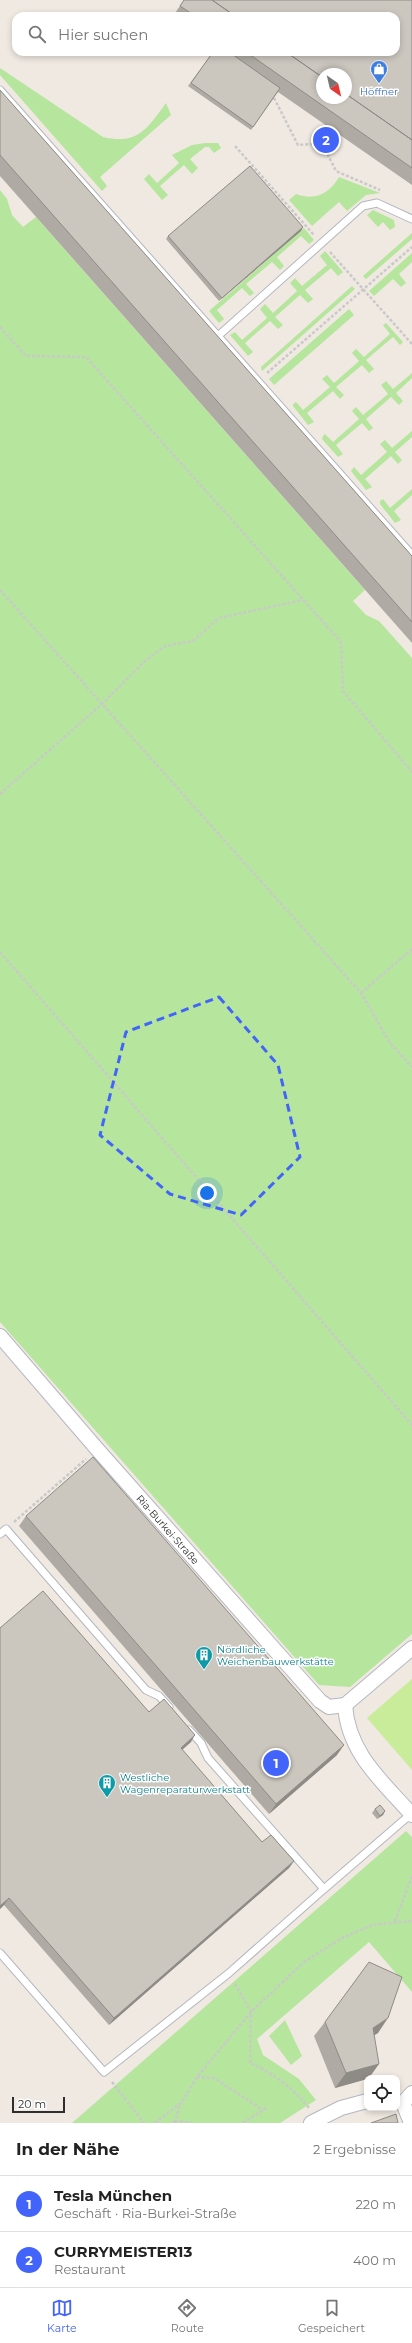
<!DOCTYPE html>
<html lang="de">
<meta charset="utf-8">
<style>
:root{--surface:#fff;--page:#f6f6f6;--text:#222;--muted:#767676;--line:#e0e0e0;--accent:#4264fb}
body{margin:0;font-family:Montserrat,sans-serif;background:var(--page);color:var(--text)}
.controls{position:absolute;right:12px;bottom:12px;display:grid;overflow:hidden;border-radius:8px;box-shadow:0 2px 6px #0003}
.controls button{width:36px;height:36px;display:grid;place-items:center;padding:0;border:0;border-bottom:1px solid var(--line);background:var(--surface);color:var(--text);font:20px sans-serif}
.compass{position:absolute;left:316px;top:68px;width:36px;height:36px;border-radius:50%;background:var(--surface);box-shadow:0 2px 6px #0003;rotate:146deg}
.scale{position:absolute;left:12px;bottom:10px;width:53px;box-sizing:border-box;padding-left:4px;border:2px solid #2e2e2e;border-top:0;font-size:11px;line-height:14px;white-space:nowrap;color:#2e2e2e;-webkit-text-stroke:3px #fff;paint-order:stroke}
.you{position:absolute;left:207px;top:1193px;width:14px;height:14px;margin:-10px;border:3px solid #fff;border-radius:50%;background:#1a73e8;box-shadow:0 0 0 6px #1a73e833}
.badge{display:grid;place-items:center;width:26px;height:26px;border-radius:50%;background:var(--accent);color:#fff;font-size:13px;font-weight:700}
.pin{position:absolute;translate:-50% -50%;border:2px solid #fff;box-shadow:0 1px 4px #0006}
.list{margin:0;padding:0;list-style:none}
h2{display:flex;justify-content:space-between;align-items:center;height:52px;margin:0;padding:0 16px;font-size:17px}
h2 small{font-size:13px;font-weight:400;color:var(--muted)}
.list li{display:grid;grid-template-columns:26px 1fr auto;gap:12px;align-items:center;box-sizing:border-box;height:56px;padding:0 16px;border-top:1px solid var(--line)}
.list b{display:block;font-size:15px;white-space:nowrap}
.list p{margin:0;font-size:13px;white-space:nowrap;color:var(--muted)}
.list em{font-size:13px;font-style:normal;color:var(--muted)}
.icon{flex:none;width:22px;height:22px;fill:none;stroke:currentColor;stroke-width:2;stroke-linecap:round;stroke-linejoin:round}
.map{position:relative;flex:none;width:412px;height:2123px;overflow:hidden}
.search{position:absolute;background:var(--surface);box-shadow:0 2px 6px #0003;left:12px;right:12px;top:12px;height:44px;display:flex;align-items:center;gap:10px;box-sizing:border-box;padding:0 14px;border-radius:12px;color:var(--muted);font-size:15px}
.sheet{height:164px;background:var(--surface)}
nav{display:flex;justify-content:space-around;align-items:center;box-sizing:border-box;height:56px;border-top:1px solid var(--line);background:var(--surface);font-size:11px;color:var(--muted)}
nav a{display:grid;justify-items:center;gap:2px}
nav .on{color:var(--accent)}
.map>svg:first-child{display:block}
.green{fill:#b6e59e}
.pitch{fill:#c9ec9a}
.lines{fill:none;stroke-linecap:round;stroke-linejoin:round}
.service-casing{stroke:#b4b7c1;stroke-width:9}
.minor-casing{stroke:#b4b7c1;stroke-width:16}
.path{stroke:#c9c9c9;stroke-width:2.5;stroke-dasharray:3 2;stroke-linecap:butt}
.service{stroke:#fff;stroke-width:7}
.minor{stroke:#fff;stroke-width:14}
.wall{fill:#afaba4}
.shaded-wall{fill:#8e8b86}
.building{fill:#cbc7bf;stroke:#8e8b86}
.marked{fill:none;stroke:#4264fb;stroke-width:3;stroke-dasharray:8 5;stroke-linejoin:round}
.labels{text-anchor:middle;stroke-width:3;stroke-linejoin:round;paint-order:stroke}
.shop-label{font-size:10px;fill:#366cbe;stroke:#fff}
.street-label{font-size:10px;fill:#2e2e2e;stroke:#fff}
.culture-label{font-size:10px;fill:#0d838f;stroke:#fff;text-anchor:start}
</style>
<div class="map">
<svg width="412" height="2123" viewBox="0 0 412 2123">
<rect width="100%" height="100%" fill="#efe9e1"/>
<path class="green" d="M0,68L103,137C138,145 147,129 166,103L171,115L100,177L107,186L102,191L0,75Z
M205,143H218L221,148L214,153L209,147H205L190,159L198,168L192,174L184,165L160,186L168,195L162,200L144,179L149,174L157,183L179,163L172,155L192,145Z
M339,177L380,193L366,195L347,211L339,202L312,226L289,200L296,194C315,201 329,194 339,177Z
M0,190L7,199L12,215L23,227L36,217L365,590L353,601L366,615L379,621L412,658V1634L350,1687L319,1685L0,1322Z
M373,210L394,220L395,227L390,230L383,222L378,227L367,215Z
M304,228L314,240L309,244L301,236L277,257L284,266L280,270L272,262L246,284L254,293L250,296L242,288L217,310L224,319L219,323L209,311Z
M412,233V239L366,279L363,276Z
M325,251L343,272L338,276L331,268L305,290L313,299L308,303L300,295L275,317L283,325L278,329L270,321L245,343L253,352L248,356L230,335L235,332L242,340L267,318L260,309L265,304L273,313L297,291L290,283L295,278L302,286L327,265L320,256Z
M412,253V262L399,274L406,283L401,287L393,279L374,296L369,291Z
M352,286L355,289L262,371L261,367Z
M349,309L354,315L274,385L269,379Z
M386,323L403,342L400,345L393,337L366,360L374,369L369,373L362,365L336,387L344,395L340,399L333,391L307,413L314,422L308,425L293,406V404L296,402L303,410L330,387L322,379L327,375L334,383L359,361L352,353L356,349L364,357L390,334L383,325Z
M412,373V378L396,393L403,401L399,405L391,397L366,419L373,428L369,431L362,423L336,445L343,454L338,457L322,439L323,436L325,434L333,442L359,419L352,411L356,407L363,415L388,394L381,385L386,381L393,389Z
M412,431V437L395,452L402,460L398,464L391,456L365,479L372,487L366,490L351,471L354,467L361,475L387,452L380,444L385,440L392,448Z
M412,489V495L394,511L401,520L395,523L380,504V501L383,499L390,508Z
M406,1831L412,1837V1992L369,1942L257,2039L263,2055L299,2079L316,2100L280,2123H72Z
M285,2020L302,2056L291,2065L269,2036Z"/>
<path class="pitch" d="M412,1679V1770L367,1718Z"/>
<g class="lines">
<defs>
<path id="service" d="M0,90L412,555
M218,336L363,206L377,203L412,219
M0,1534L6,1529L146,1690L159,1696L169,1707
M324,1889L411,1814
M0,1953L104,2072L229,1973L324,1889L208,1758L201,1743L189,1730"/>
<g id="minor">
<path id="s1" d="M0,1336L97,1449L320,1701L329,1707L345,1705"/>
<path d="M345,1705C348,1753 382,1781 412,1815"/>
<path d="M345,1705L412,1648"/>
<path d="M403,2103L411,2123"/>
<path d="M403,2103L412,2093"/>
<path d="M311,2123L341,2108L367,2101"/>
</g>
</defs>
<use href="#service" class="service-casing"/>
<use href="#minor" class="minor-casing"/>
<path class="path" d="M274,98L298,145L312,144L328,155L336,171L380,190
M235,146L314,235
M330,252L412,344
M0,327L26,356L86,357L341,642L343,691L412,772
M267,373L412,247
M0,590L361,993L390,1043L412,1067
M0,794L103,703L145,661L165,646L193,641L219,618L303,600
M0,952L412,1425
M361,993L412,949
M14,1522L86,1459
M395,1921L412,1876
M235,1984L251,2012L250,2063C273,2073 293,2088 309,2108
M197,2077L214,2078L263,2110
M112,2082L144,2123
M175,2121L192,2123
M155,2123L182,2102L197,2077L251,2012L304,1962L342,1938L372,1925L412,1921
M174,2123L181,2103
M243,2123L268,2107"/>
<use href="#service" class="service"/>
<use href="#minor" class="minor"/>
</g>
<path class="wall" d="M184,0H412V185L278,92L251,130L188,86L213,52H396V16H173Z
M0,90L412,556V643L0,176Z
M303,227L301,231L219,301L166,239L168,236Z
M26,1516L337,1755L269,1814L19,1526Z
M0,1628L149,1712L191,1742L182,1750L262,1842L294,1861L289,1868L109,2025L4,1905L0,1909Z
M375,1809L385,1811L383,1815L377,1819L372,1813Z
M325,2022L378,2033L374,2035L367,2079L335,2088L314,2036Z"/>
<path class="shaded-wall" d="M303,227L301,231L219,301L222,298Z
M195,1735L191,1742L176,1755L181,1748Z
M344,1745L337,1755L269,1814L276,1804Z
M385,1811L383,1815L377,1819Z
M294,1861L289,1868L109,2025L114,2018Z
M9,1898L4,1905L0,1909V1906Z
M388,2018L378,2033L363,2042L373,2028Z
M379,2064L369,2078H367V2079L335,2088L346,2073Z"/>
<path class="building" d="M184,0H212L235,16H195L180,6Z
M212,0H412V140L346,94V74H322V77L286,52H396V16H235Z
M213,52H229L280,88L253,127L191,83Z
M246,52H286L322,77V98H346V94L412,140V168Z
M0,90L412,556V622L0,155Z
M250,166L303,227L222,298L168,236Z
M93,1457L344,1745L276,1804L26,1516Z
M43,1591L149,1712L164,1699L195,1735L181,1748L262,1842L271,1835L294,1861L114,2018L9,1898L0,1906V1628Z
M380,1805L385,1811L380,1816L375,1809Z
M369,1962L402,1977L388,2018L373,2028L379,2064L346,2073L325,2022Z
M396,2114L398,2123H371Z"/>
<path class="marked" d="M219,997L278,1065L300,1157L241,1215L170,1194L100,1135L126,1032Z"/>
<defs>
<symbol id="shop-pin" viewBox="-11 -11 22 30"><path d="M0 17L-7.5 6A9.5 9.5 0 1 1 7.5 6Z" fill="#3f7fe0" stroke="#fff"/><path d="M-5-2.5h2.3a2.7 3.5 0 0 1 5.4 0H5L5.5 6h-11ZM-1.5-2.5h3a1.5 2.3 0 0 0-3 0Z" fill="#fff"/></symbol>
<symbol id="building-pin" viewBox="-11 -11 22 30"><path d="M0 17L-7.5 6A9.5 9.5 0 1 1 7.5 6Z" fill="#0f9aa8" stroke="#fff"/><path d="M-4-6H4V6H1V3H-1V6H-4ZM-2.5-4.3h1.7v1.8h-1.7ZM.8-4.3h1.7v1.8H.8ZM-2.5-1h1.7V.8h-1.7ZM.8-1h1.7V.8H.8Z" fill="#fff"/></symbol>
</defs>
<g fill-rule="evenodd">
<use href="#shop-pin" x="369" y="59" width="20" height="27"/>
<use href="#building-pin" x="194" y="1645" width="20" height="27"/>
<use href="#building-pin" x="97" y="1773" width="20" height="27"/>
</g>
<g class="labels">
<g class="shop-label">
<text x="379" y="95">Höffner</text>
</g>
<g class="street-label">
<text dy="4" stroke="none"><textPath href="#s1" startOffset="256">Ria-Burkei-Straße</textPath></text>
</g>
<g class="culture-label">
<text x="217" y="1653">Nördliche<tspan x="217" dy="12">Weichenbauwerkstätte</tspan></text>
<text x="120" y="1781">Westliche<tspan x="120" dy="12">Wagenreparaturwerkstatt</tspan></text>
</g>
</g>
</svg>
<div class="controls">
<button><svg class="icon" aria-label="locate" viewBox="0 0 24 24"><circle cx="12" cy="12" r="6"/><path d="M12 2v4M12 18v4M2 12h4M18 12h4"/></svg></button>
</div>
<svg class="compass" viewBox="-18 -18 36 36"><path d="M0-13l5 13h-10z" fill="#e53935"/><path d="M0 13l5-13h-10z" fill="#767676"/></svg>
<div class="scale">20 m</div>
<div class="you"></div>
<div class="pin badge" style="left:276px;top:1763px">1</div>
<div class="pin badge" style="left:326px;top:140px">2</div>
<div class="search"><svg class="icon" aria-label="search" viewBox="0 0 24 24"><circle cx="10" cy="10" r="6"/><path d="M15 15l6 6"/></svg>Hier suchen</div>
</div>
<section class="sheet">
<h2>In der Nähe<small>2 Ergebnisse</small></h2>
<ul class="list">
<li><span class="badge">1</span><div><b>Tesla München</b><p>Geschäft · Ria-Burkei-Straße</p></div><em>220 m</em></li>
<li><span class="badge">2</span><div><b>CURRYMEISTER13</b><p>Restaurant</p></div><em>400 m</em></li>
</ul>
</section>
<nav>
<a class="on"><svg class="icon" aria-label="map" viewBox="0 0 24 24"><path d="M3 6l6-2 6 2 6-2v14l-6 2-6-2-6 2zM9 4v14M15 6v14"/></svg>Karte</a>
<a><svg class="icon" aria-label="directions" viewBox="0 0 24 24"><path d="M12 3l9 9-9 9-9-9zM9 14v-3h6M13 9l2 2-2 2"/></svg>Route</a>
<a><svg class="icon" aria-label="saved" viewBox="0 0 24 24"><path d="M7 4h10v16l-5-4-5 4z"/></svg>Gespeichert</a>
</nav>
